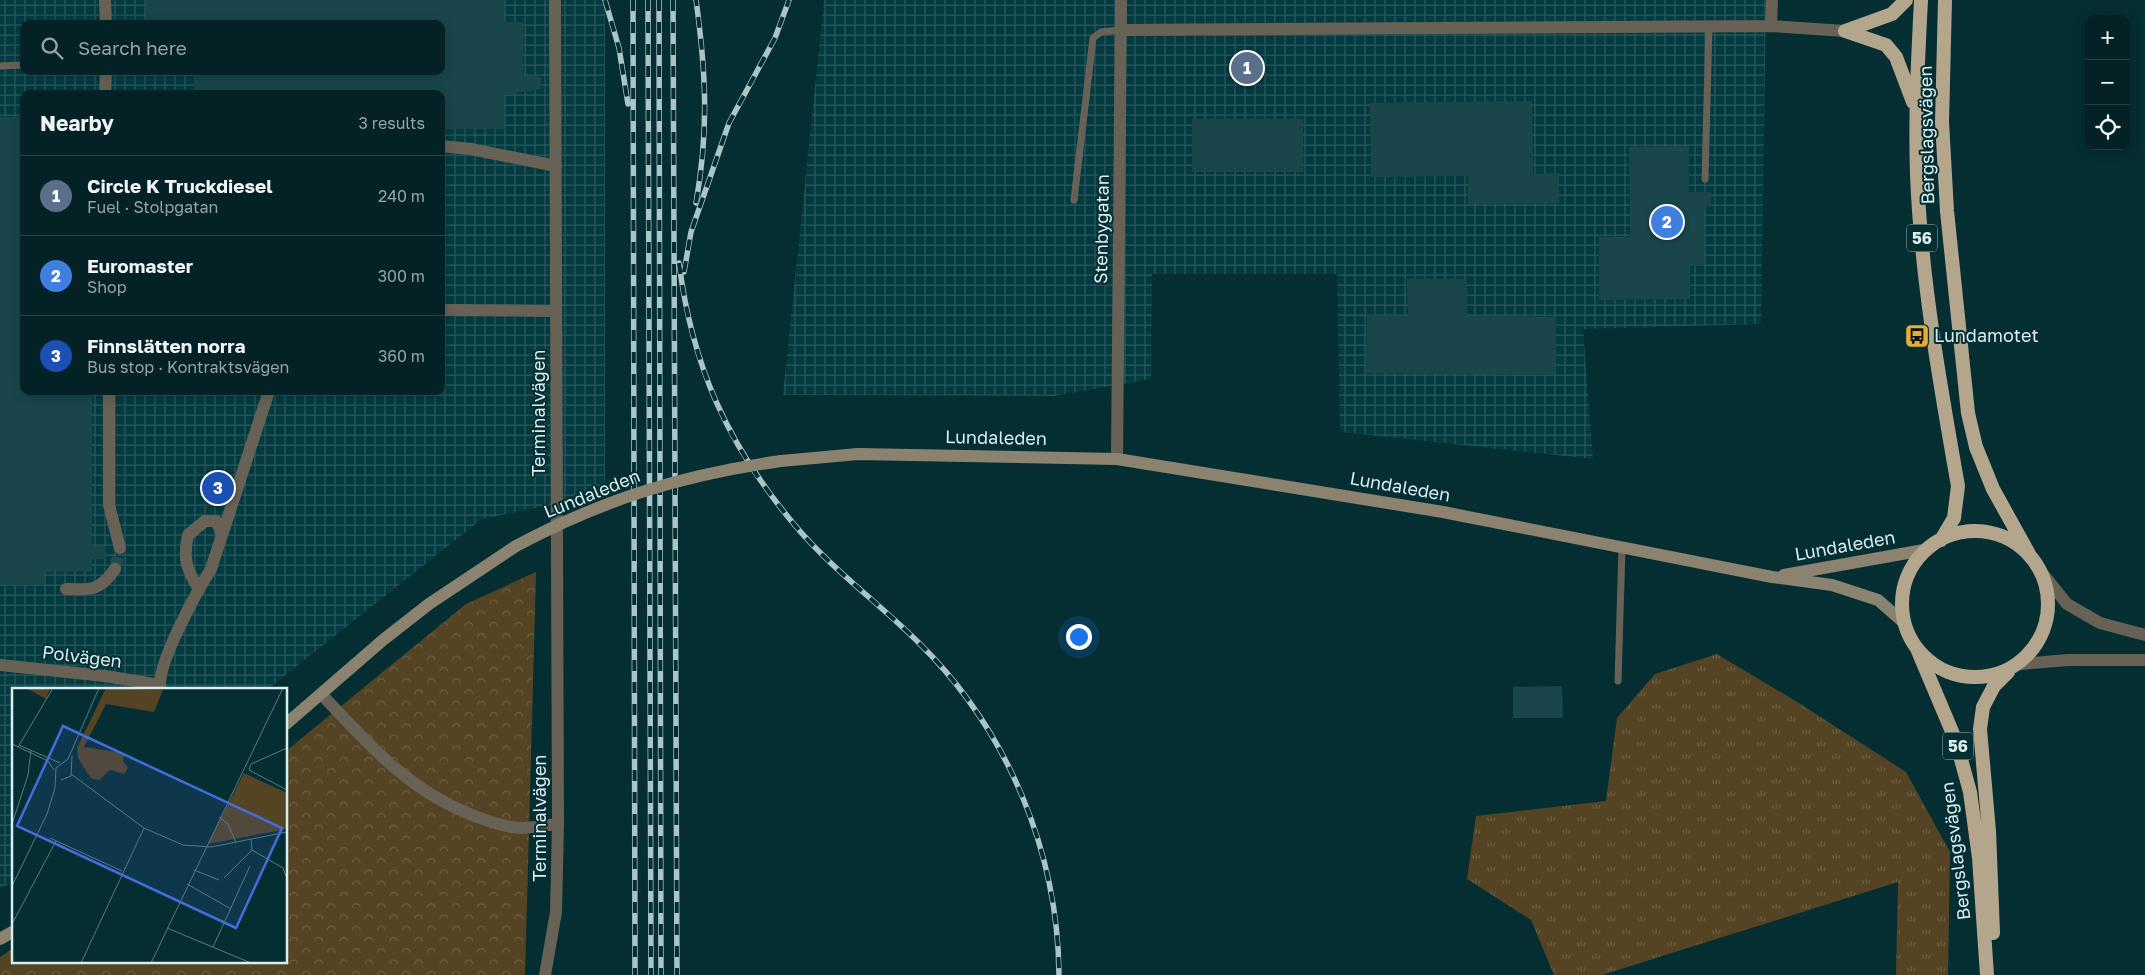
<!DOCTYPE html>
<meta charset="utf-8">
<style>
:root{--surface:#042226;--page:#122f32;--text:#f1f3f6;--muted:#97a4a7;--line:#253f43;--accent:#e3ae35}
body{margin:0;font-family:"Golos Text",sans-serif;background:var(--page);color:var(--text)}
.controls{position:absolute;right:15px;top:15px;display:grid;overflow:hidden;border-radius:10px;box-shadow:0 2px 12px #0003}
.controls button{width:45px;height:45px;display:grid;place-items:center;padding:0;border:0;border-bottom:1px solid var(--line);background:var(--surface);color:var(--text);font:25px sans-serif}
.you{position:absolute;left:1078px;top:636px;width:18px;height:18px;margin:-12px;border:4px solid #fff;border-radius:50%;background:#1a73e8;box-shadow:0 0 0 8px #1a73e833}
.badge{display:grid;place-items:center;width:32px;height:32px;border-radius:50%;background:var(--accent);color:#fff;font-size:16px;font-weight:700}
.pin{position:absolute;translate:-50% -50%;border:2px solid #fff;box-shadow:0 1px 5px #0006}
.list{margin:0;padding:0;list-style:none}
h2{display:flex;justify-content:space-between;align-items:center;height:65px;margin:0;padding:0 20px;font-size:21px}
h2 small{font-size:16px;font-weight:400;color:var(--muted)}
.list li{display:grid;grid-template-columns:32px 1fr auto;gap:15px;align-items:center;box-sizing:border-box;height:80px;padding:0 20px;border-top:1px solid var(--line)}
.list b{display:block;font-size:19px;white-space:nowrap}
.list p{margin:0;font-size:16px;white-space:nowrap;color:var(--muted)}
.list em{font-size:16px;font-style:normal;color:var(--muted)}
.icon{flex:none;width:28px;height:28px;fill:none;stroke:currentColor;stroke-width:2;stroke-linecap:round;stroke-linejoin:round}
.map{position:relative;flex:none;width:2145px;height:975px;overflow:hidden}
.search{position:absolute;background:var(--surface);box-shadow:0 2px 12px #0003;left:20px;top:20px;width:425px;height:55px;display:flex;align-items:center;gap:12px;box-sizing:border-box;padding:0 18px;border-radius:10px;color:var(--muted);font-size:19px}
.panel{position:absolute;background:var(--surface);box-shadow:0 2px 12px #0003;left:20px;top:90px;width:425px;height:305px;border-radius:10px}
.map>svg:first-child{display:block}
.industrial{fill:url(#industrial-grid);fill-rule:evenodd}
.grass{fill:url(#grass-tufts)}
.forest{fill:url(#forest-crowns)}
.building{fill:#19464b}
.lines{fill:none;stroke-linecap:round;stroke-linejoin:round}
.minor-tunnel{stroke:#254b4f;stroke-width:12;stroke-dasharray:12 6;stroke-linecap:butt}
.service{stroke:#686256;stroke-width:7}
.minor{stroke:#686256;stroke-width:12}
.tertiary{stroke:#686256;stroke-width:12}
.secondary{stroke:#8c8270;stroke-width:12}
.trunk{stroke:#b4a68c;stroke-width:14}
.rail-casing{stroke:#abc5c7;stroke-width:5.5}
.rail{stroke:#052e33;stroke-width:4;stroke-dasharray:11;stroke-linecap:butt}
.secondary-bridge{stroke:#8c8270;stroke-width:12}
.labels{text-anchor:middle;stroke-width:4;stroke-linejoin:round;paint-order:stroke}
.shield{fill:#052e33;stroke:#99b4b7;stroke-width:1}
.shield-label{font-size:16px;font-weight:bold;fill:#d8edef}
.street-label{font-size:18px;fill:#d8edef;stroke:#052e33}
.poi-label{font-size:18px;fill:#d8edef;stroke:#052e33;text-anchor:start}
.inset-road{fill:none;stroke:#597a7e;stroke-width:1}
.view{fill:#426edd;fill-opacity:0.15;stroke:#426edd;stroke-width:2.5}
.inset-edge{fill:none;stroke:#d8edef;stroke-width:2.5}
</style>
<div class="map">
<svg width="2145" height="975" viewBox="0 0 2145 975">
<defs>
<pattern id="industrial-grid" width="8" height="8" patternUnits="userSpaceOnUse" patternTransform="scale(1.25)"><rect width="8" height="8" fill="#043b41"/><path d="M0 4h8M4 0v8" fill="none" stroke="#28585d"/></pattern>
<pattern id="grass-tufts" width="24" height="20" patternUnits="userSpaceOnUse" patternTransform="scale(1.25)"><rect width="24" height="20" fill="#544423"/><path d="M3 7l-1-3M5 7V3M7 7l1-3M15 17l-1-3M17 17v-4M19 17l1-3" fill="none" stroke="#6c5f43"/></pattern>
<pattern id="forest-crowns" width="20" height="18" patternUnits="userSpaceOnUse" patternTransform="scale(1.25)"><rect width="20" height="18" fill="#544423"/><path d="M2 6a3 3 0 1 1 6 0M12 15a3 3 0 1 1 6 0" fill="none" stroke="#6c5f43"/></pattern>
</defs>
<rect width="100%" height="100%" fill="#052e33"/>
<path class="industrial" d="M0,0H605V494L482,519L268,689H14V882L0,888ZM24,24H441V71H24ZM24,94H441V391H24Z
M824,0H1766L1761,324L1583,329L1593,459L1340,432L1337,274H1152L1151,379L1054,396L783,395Z"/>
<path class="grass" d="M1717,654L1794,700L1906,772L1950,852L1948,975H1896L1898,882L1602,975H1554L1531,920L1467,879L1476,816L1606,801L1617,718L1655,674Z"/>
<path class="forest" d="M536,572L525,975H0V957L14,948V961H286V751L466,604Z"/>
<path class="building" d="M146,0H504V22H523V75L541,77V89L504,95V129H441V94H194V71H441V24H146Z
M1532,101L1533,174L1559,173V203L1468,204V176L1371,177L1370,103Z
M0,117H24V391H92V546H106V559H92V571L44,572V585H0Z
M1192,119H1303V172H1192Z
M1689,146V192H1711V207H1704V265L1690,266V299L1599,300V237H1630L1629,147Z
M1407,279H1467V316L1556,317L1555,375L1366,373L1367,315L1408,316Z
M1562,686L1563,718H1513V687Z"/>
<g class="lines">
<path class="minor-tunnel" d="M115,569L120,548"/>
<path class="service" d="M0,66L24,65
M1705,179L1709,26
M1074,200L1093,38L1101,32L1122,30
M1618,681L1622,548"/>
<path class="minor" d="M105,0L106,24
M1771,26L1772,0
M1122,30L1771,26L1845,31
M105,94L106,71
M441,146L471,149L556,166
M441,310L556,311
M109,391V505L120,548
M1117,459L1121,0
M198,588C186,568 183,558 188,535L205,521H216L222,534
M66,589C91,590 100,591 115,569
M0,665L105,676L160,685
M161,689C154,668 199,588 211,569L269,391
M322,695C370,745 406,789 472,815C487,821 504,827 520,828C532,828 545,825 558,824
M545,975L556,912L558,824L555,0"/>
<path class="tertiary" d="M2039,569L2067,604L2100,623L2145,635
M2020,664L2068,660H2145"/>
<path class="secondary" d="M781,461L858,454L1117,459L1443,512L1772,577L1832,585L1878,600L1902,621
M1784,575L1924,550
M286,724L383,640L429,604L516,546
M0,939L14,931"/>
<path class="trunk" d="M1921,0C1918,58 1915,116 1917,174C1921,278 1940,384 1958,486L1954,518L1941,540
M1945,0L1942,122L1947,211L1968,413L1976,447L1993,489L2029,554
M1845,31L1886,45L1896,57L1913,102
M1845,31L1892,14L1906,0
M1902 604a73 73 0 1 1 146 0a73 73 0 1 1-146 0Z
M1918,651L1956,741L1970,792L1979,858L1987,975
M1993,933L1989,831L1980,729L1983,707L1994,686L2008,672"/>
<defs>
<path id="rail" d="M605,0L619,48L628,104
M633,0L635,975
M648,0L651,975
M659,0L661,975
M673,0L677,975
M696,203C709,129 706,73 696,0
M679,263C692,365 727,444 793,523C830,568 879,603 920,644C1008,731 1058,852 1059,975
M684,272L691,232L729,123L775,38L789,0"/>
</defs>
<use href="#rail" class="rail-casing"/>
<use href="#rail" class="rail"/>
<path class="secondary-bridge" d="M516,546C604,499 682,475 781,461"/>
</g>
<defs>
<symbol id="bus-square" viewBox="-11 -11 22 22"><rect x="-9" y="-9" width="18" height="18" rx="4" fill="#e3ae35" stroke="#052e33"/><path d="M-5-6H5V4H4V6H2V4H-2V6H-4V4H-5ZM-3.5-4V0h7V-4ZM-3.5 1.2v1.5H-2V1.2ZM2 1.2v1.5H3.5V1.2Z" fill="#111"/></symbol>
</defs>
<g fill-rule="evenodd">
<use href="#bus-square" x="1903" y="322" width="28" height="28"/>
</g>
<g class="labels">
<g class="shield">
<rect x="1907" y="224.5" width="30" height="27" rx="4"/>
<rect x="1943" y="732.5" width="30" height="27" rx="4"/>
</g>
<g class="shield-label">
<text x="1922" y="244">56</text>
<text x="1958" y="752">56</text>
</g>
<g class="street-label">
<text transform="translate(1927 135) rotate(-91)" y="6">Bergslagsvägen</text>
<text transform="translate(1102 229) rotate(-89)" y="6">Stenbygatan</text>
<text transform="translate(539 413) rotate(-90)" y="6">Terminalvägen</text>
<text transform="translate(996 438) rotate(1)" y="6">Lundaleden</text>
<text transform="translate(1400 487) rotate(10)" y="6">Lundaleden</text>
<text transform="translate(592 494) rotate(-22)" y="6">Lundaleden</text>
<text transform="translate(1845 546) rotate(-10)" y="6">Lundaleden</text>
<text transform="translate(82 657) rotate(7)" y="6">Polvägen</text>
<text transform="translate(540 818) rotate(-90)" y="6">Terminalvägen</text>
<text transform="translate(1956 851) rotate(-97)" y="6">Bergslagsvägen</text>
</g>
<g class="poi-label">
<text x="1934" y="342">Lundamotet</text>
</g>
</g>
<g transform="translate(12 688)">
<rect width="275" height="275" fill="#052e33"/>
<path d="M94,0L151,2L142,24L94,16L72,59L112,65L111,73L116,80L112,86L98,82L87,92L80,91L74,83L66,70L65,60Z" fill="#544423"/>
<path d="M14,0H38L34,11ZM232,85L275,105V141L196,156Z" fill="#544423"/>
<path class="inset-road" d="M0,56L36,73L42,82M7,57L48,75M6,59L41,0M275,60L239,76L237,82L275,102M59,86L132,140L171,157L199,159L275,144M49,92L59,88L60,68M207,129L216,136L224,154M0,136L16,87L19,62M38,150L110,183M240,162L271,180L275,191M182,182L207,192M212,190L240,162L239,151M175,196L219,221M0,198L35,126L43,100L44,80L56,71L87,0M0,236L44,153M155,240L239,275M201,259L238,178M69,275L132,140M139,275L271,0"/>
<path class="view" d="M51,38L270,140L224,240L5,138Z"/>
<rect width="275" height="275" class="inset-edge"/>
</g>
</svg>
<div class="controls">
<button>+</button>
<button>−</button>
<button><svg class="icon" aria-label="locate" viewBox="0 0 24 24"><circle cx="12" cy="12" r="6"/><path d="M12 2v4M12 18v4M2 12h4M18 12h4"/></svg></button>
</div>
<div class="you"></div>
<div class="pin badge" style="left:1247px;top:68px;background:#5c6f8a">1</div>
<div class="pin badge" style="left:1667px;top:222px;background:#3f7fe0">2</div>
<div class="pin badge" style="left:218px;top:488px;background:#1a4fb4">3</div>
<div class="search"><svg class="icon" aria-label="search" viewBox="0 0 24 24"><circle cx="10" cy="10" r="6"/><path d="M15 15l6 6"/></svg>Search here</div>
<section class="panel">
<h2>Nearby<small>3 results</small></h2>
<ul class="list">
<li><span class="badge" style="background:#5c6f8a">1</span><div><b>Circle K Truckdiesel</b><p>Fuel · Stolpgatan</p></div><em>240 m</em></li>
<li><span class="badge" style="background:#3f7fe0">2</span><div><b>Euromaster</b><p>Shop</p></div><em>300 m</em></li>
<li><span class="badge" style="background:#1a4fb4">3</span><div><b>Finnslätten norra</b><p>Bus stop · Kontraktsvägen</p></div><em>360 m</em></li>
</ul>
</section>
</div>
